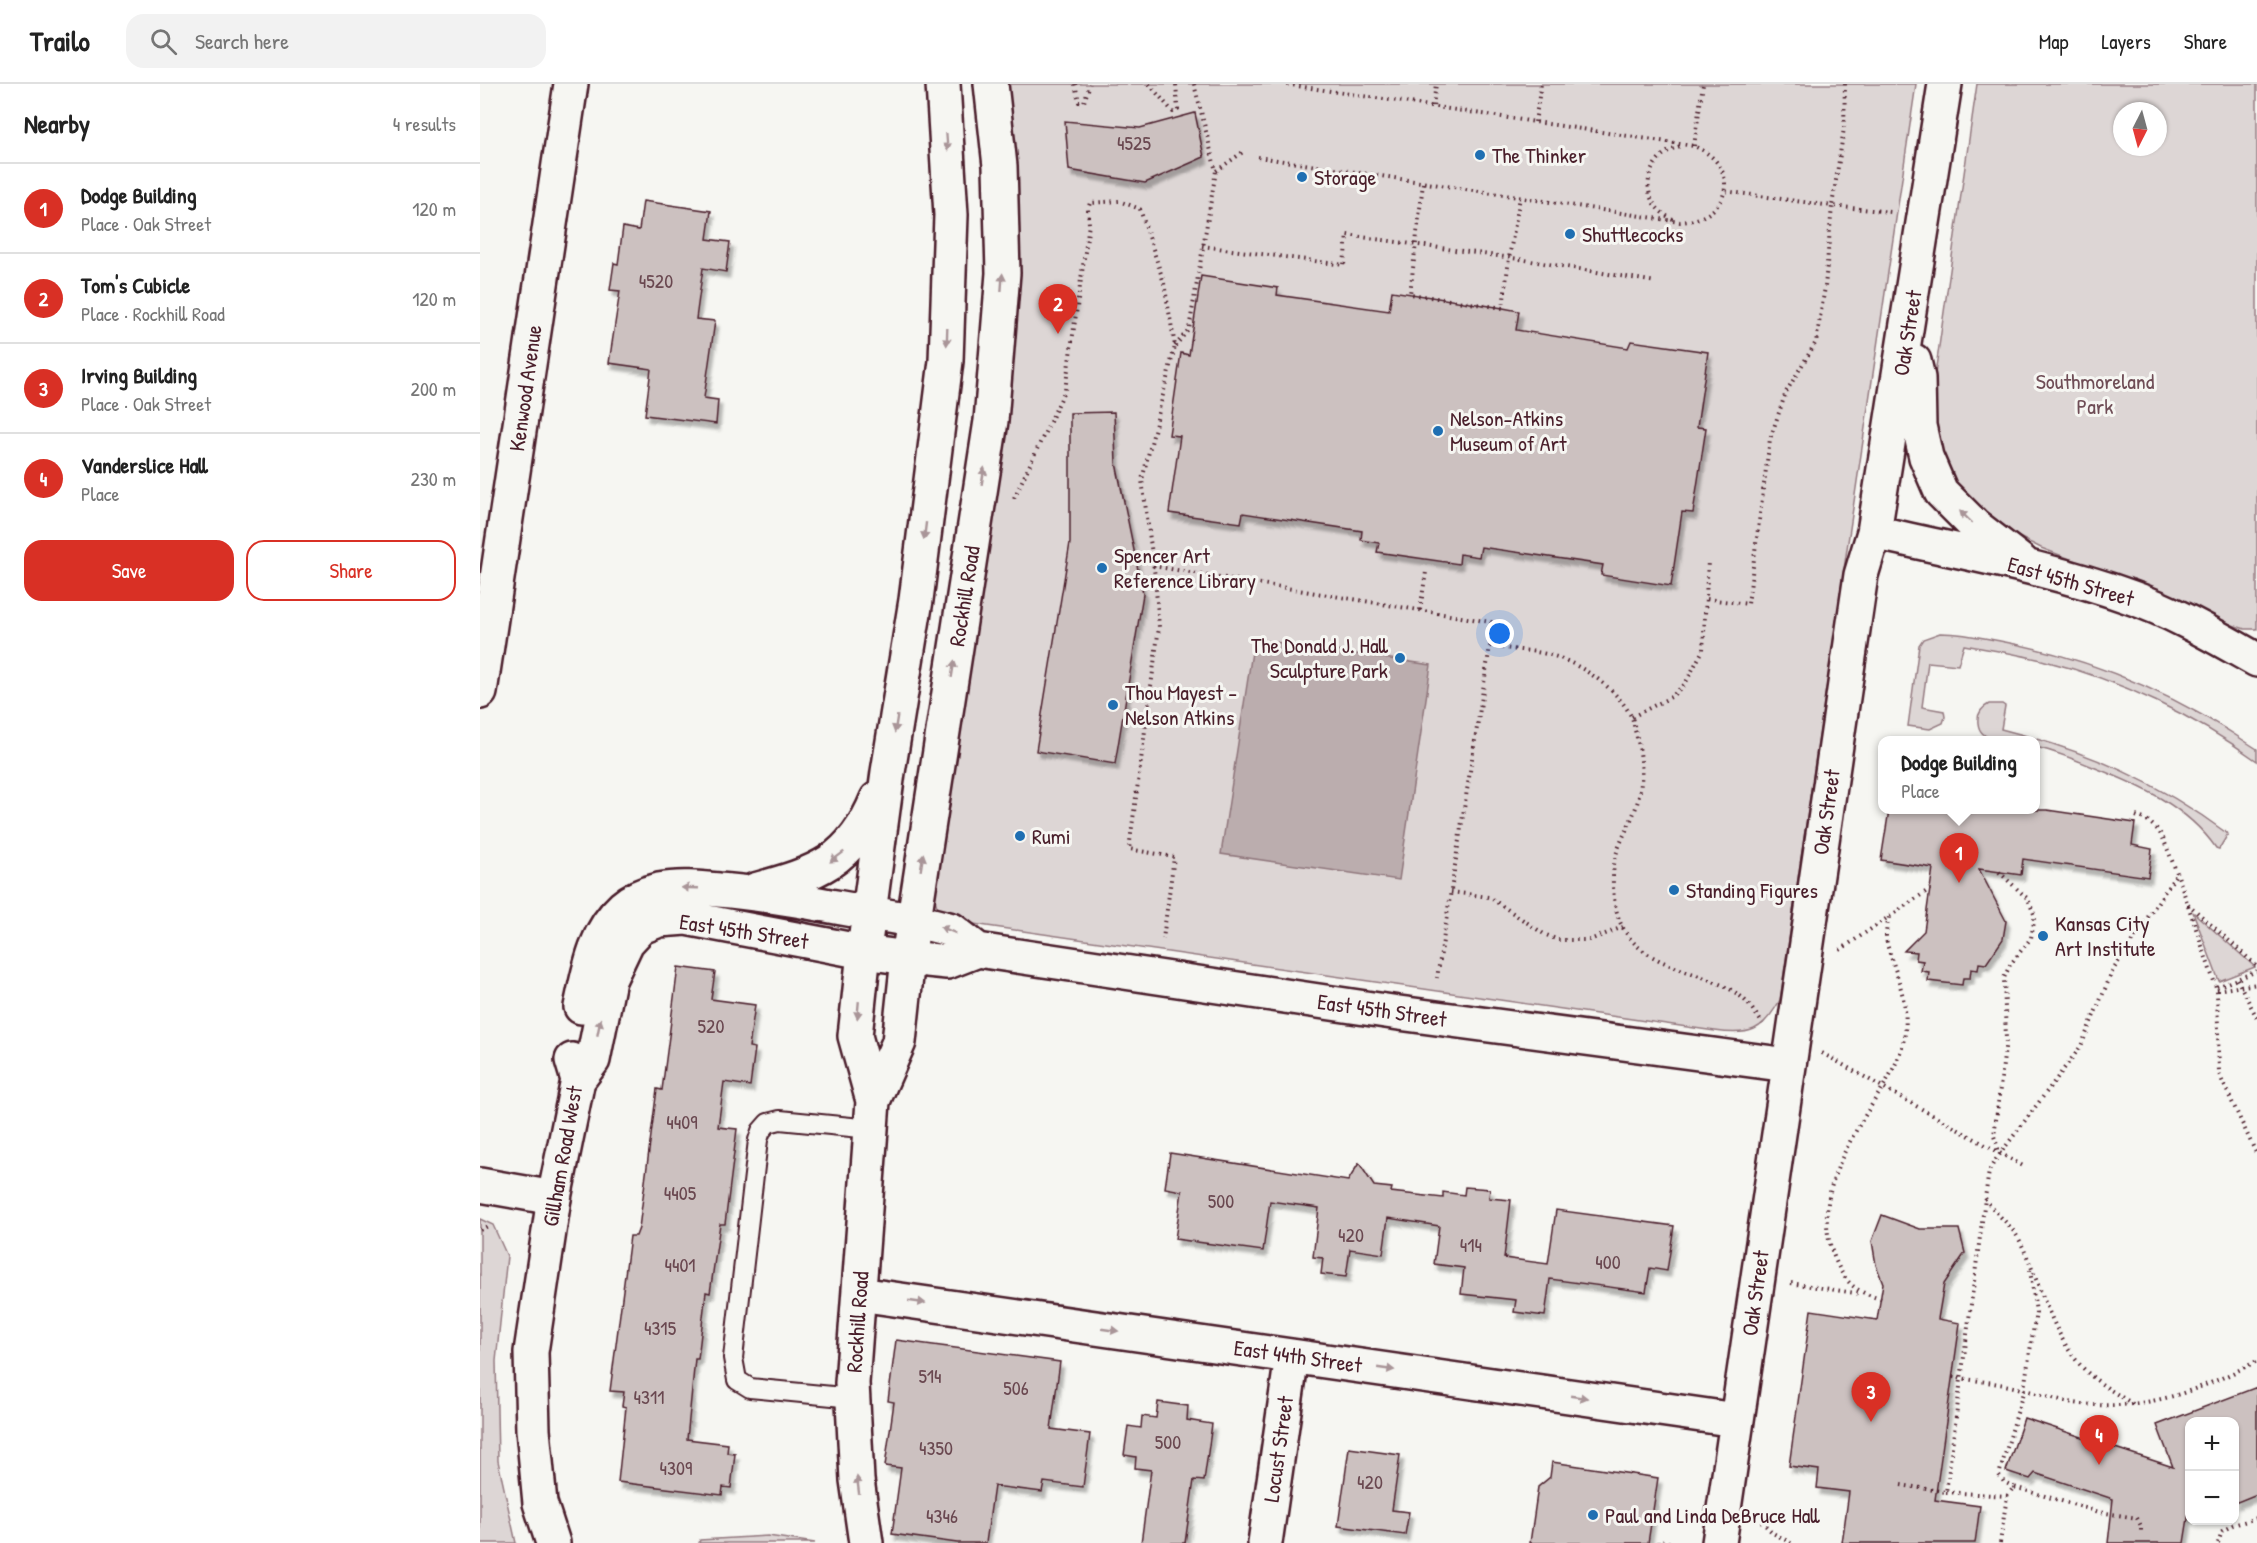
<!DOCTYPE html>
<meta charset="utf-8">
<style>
:root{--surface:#fff;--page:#f2f2f2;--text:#222;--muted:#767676;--line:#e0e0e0;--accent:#d93025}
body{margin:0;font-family:"Patrick Hand",sans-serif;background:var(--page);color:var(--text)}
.controls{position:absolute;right:18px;bottom:18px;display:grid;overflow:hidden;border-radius:12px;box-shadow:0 2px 4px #0004}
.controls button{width:54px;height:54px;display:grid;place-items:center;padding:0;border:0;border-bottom:2px solid var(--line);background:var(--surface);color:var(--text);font:30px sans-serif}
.compass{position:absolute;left:1633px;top:18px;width:54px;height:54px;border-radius:50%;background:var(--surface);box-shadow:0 2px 4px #0004;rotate:186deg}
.you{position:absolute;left:1020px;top:550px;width:21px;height:21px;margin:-15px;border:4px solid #fff;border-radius:50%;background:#1a73e8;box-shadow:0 0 0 9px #1a73e833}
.badge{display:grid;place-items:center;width:39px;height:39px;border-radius:50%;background:var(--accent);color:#fff;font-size:20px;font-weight:700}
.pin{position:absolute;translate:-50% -50px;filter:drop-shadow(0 2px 3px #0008)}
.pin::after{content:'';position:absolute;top:32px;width:21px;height:18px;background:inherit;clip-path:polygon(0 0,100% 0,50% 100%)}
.popup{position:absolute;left:1398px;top:652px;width:162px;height:78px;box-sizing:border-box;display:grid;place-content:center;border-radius:12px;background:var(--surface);filter:drop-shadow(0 2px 4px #0005);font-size:20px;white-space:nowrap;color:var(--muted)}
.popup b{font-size:22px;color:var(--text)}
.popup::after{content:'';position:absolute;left:50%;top:100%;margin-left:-12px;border:12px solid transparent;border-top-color:var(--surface)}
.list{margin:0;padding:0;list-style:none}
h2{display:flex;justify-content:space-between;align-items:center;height:78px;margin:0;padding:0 24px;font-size:26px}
h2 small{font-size:20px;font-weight:400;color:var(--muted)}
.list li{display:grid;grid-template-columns:39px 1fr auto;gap:18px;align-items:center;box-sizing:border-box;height:90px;padding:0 24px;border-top:2px solid var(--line)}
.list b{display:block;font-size:22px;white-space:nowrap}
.list p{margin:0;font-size:20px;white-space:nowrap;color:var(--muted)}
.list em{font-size:20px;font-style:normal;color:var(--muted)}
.actions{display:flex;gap:12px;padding:18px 24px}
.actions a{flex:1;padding:14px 0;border:2px solid var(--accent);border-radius:18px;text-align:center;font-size:21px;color:var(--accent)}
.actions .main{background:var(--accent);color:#fff}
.icon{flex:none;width:33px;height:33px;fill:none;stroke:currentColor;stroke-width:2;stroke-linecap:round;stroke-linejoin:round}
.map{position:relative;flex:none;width:1777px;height:1459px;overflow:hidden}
header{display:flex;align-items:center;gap:36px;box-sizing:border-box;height:84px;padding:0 30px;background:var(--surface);border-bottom:2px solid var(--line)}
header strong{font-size:28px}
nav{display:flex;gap:33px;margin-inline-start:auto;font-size:21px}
.search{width:420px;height:54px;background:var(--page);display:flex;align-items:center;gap:15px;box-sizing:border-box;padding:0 21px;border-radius:18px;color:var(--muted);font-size:22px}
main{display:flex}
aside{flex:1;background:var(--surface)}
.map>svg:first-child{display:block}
.green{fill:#ddd6d5;stroke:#947a80;stroke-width:1.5;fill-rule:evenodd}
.water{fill:#bbadae;stroke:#8e747a;stroke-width:1.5}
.building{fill:#ccc1c0;stroke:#4a1f2b;stroke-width:1.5;filter:url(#shadow)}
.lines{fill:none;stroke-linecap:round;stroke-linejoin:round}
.service-casing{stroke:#4a1f2b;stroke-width:22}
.minor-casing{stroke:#4a1f2b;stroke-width:38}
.secondary-casing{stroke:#4a1f2b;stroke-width:38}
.path{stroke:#4a1f2b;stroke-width:4;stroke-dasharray:1.5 4.5;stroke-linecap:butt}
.service{stroke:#f6f6f2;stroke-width:18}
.minor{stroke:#f6f6f2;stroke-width:33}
.secondary{stroke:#f6f6f2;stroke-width:33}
.oneway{fill:#a99598}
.poi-dot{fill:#1f6fb2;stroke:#f6f6f2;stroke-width:2}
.labels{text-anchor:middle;stroke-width:6;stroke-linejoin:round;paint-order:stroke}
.number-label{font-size:20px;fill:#6a4850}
.poi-label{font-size:22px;fill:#4a1f2b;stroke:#f6f6f2;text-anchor:start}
.street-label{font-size:22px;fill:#4a1f2b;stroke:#f6f6f2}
.park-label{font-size:22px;fill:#6f4d56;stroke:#f6f6f2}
</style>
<header>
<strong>Trailo</strong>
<div class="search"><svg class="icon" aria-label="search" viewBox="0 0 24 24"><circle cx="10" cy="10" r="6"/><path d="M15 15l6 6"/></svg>Search here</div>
<nav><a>Map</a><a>Layers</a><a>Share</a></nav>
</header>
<main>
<aside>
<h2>Nearby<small>4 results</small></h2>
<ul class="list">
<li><span class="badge">1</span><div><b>Dodge Building</b><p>Place · Oak Street</p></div><em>120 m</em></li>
<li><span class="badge">2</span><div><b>Tom's Cubicle</b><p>Place · Rockhill Road</p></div><em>120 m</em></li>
<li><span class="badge">3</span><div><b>Irving Building</b><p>Place · Oak Street</p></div><em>200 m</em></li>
<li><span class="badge">4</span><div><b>Vanderslice Hall</b><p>Place</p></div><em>230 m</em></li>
</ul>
<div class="actions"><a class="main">Save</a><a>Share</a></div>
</aside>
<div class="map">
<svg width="1777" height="1459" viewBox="0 0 1777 1459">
<defs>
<filter id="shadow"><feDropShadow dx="3.5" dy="6" stdDeviation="1.5" flood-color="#0004"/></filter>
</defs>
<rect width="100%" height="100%" fill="#f6f6f2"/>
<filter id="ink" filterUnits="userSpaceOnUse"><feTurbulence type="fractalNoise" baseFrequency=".0167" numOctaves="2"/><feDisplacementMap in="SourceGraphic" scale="12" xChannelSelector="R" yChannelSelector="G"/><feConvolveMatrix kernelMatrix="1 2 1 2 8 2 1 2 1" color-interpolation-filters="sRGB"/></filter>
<g filter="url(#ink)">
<path class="green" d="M527,0H1436L1300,916C1283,947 1270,952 1235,947L473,837C461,831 456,826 455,813L524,336Z
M1497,0H1777V545H1765L1743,538L1649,497L1561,464L1504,435L1478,414L1451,343L1453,304ZM1642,27H1678V63H1642Z
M1460,549C1481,549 1500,553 1520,557C1612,574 1699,612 1777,665V677C1715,632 1640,596 1565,577C1539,570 1511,566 1484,561L1478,581L1448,578L1442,623L1464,627L1465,633L1463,639L1450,645L1428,642L1439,561L1443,555Z
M1509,620H1522L1525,622L1521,645C1607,667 1677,697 1748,750L1739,765L1736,764C1707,722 1659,701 1613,683C1594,675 1576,668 1556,663V656C1539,656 1500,663 1498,639C1497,630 1501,624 1509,620Z
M1713,828L1775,883L1739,897Z
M0,1135L13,1141L27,1172L16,1277L18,1377L36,1459H0Z
M288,1452L335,1459H219L220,1456Z"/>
<path class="water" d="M774,555L951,581L919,796L741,770Z"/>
<path class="building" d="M715,29L724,73L713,78L665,99L589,86L585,37L660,44Z
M163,117L231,127L227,155L250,158L246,188L223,184L216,235L235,237L224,314L238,316L236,340L165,331L171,285L129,279L140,207L130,206L134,179L138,180L143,143L159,146Z
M721,192L798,204L797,211L909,227L912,207L1023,224L1039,227L1036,246L1148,264L1151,257L1228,268L1217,343L1226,344L1213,429L1202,428L1191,502L1121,491L1123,481L1001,463L999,473L980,470L979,480L897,468L899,459L881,456L882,447L763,429L761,439L689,429L700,352L689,351L701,269L709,271Z
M634,328L636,379L663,510L635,680L556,667L590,459V329Z
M1409,726H1567L1655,739L1652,761L1672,765L1668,793L1543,775L1541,791L1499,785L1526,837L1523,855L1506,880L1499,879L1498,886L1491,885L1490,894H1483L1482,901L1448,897L1449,888L1441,887L1443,877L1436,876L1437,868L1424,867L1444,847L1453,784L1401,776Z
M198,883L235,888L231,915L275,921L269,963L275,964L270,1002L244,998L238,1043L257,1045L245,1140H240L230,1209L226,1208L218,1275H215L207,1355L248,1360L247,1369L255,1370L251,1404L243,1403L242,1411L138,1398L146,1323L142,1322L144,1308L130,1307L150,1152H156L159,1144L177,1005L182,1006Z
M690,1069L868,1097L879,1079L894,1102L912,1104L911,1108L963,1114V1108L984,1111L985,1103L1010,1105L1009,1114L1031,1116L1024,1174L1068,1180L1076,1126L1194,1142L1187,1187L1170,1184L1166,1208L1070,1195L1065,1232L1034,1228L1036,1216L981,1210L984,1184L954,1180L959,1142L908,1134L903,1170L870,1165L866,1193L841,1190L843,1174L833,1173L839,1124L790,1117L783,1167L695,1155L702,1107L685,1104Z
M1402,1131L1440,1145H1479L1485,1169L1464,1200L1458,1235L1480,1239L1455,1416L1500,1422L1495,1459H1362L1369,1408L1337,1404L1339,1386L1309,1382L1331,1226L1397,1236L1403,1199L1396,1181L1392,1157Z
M416,1256L580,1278L571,1345L610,1350L603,1403L564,1398L562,1408L514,1402L506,1459H477L412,1450L421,1384L405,1382L414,1318L408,1317Z
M1777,1303V1410L1755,1419V1338H1710V1422L1704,1459H1628L1633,1415L1555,1389L1550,1395L1526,1387L1544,1334L1693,1383L1677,1341Z
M678,1318L708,1322L707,1336L732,1340L724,1397L714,1396L705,1459H661L671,1386L655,1384L656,1373L644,1371L648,1342L661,1344L662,1332L676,1334Z
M869,1364L920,1371L912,1426L929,1428L925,1451L858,1442Z
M1072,1378L1178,1394L1168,1459H1050L1058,1403L1070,1393Z"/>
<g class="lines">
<defs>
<path id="service" d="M373,1314L270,1304L257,1296L253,1274L278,1056L281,1047L288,1039L300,1036L391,1045"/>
<path id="minor" d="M1434,277L1438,294L1439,342L1446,373L1461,408L1494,441L1542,478
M1394,448C1479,468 1567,483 1650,513C1694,528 1736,553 1777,576
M0,608L91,0
M433,836L472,846L498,866L517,869L919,929L1308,981
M384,868L375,952L393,1017
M0,1101L74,1114
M379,1210L1256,1336
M386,1459L377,1396L372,1299L391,1045L393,1017L419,958L428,874L467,878L498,866
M785,1459L812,1272
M1239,1459L1381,491L1394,448L1465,0"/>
<path id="secondary" d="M275,806C337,789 371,778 397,715
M386,851L408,688L436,516L466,277L471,131L463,0
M101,923C109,887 114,849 143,823C153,814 166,809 179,806C199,802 219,804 239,806C304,811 369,827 433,836
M98,996L113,976L129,896L147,858L161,843L179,836L206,834L384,868L428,874L511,337L523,189L520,82L511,0
M73,1459L60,1419L53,1346L51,1268L74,1114L98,996L92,976"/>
</defs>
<use href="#service" class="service-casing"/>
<use href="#minor" class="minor-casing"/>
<use href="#secondary" class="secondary-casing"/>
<path class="path" d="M595,0L599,18H604L610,0
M669,0L693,28L698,26L696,0
M714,0L736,87L763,68
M1365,0L1364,44L1352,122L1411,128
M953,22L956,0
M1055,38L1061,0
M1214,62L1223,0
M778,73L1200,138C1252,135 1262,82 1214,62L804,0
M943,99L930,210L1023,224L1029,174L1040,113
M1193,135C1155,119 1164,71 1201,62
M722,162L864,181L867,151L1039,175L1176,198
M695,262L709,245L736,87
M534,414L585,306L609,140L608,125L610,119L639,117L660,125L684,199L695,262L662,396L675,493L679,543L649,765L694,773L683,855
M673,482L1011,538L1010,562L957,894
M1227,515L1268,520L1290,355L1306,308L1336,258L1345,203L1352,122L1244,107
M940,526L946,488
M1010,562C1031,566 1057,566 1077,573C1105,583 1137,605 1151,632C1154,637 1154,644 1156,650C1163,675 1164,701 1155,726C1150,740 1142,753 1137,768C1130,788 1132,825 1143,844C1166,885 1220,885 1256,909C1267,916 1275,929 1283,940
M1152,633L1191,613L1205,600L1223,566L1228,477
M1656,732L1667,736L1678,746L1683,754L1697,789L1737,906L1739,990L1777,1071
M1519,788L1548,815L1554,830V838L1551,854L1530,881L1524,894L1526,956L1514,1052L1520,1070
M971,808L1009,813L1064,850L1078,856H1110L1143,843
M1708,820L1777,882
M1360,866L1450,805
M1757,895L1777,934
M1737,903L1777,887
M1737,906L1777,900
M1342,969L1543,1082
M0,1146L10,1141
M1311,1199L1381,1210
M1401,1215C1376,1208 1365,1199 1355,1175C1332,1121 1362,1068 1391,1022C1406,998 1421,977 1425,949C1428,926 1421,903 1414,882C1411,872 1406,861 1406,851C1406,845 1408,838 1409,833
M1473,1293C1496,1297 1522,1299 1545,1306C1563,1311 1583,1318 1602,1320C1667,1327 1721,1306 1777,1277
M1653,1320C1637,1310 1621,1301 1607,1288C1573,1256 1560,1198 1540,1157C1531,1140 1515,1130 1505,1114L1509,1087L1514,1078L1601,962L1633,886L1697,789
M1421,1401L1466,1408L1505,1115
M1534,1403L1524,1398L1519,1391L1544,1305L1553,1248L1556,1228L1550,1186
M1466,1408L1527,1412
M1277,1433L1293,1449L1311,1459
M1178,1459V1457L1194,1459
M1520,1459L1527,1412L1534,1403L1619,1428L1657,1434L1661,1442V1449
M1738,1459L1742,1447L1753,1441L1777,1434"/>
<use href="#service" class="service"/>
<use href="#minor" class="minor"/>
<use href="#secondary" class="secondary"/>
</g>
<defs><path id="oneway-solid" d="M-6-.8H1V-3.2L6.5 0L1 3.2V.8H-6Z" transform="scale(1.5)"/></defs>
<g class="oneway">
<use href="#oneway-solid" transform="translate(467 58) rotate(86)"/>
<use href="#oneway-solid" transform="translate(522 198) rotate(-86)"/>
<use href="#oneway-solid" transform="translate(467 253) rotate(92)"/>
<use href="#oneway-solid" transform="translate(503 392) rotate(-81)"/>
<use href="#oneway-solid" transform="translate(1486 433) rotate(-136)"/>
<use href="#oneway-solid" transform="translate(445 447) rotate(97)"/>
<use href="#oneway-solid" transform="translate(473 585) rotate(-81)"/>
<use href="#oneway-solid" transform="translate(416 640) rotate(99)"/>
<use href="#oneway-solid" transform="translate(357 773) rotate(143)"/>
<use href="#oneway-solid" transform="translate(442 778) rotate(-81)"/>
<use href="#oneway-solid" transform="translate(210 804) rotate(-178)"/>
<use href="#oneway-solid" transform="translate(468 846) rotate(-157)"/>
<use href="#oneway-solid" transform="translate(378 926) rotate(95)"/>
<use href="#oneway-solid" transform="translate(119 943) rotate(-79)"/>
<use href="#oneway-solid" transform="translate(437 1218) rotate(8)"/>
<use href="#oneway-solid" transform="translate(630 1246) rotate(8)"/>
<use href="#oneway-solid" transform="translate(906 1285) rotate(8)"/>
<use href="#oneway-solid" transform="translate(1099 1313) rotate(8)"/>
<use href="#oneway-solid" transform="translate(378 1401) rotate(-97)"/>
</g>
</g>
<g class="poi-dot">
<circle cx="1000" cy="71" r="6"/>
<circle cx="822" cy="93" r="6"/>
<circle cx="1090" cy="150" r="6"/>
<circle cx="958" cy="347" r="6"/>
<circle cx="622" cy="484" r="6"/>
<circle cx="920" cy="574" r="6"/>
<circle cx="633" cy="621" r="6"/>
<circle cx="540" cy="752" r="6"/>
<circle cx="1194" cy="806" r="6"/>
<circle cx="1563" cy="852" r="6"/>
<circle cx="1113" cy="1431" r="6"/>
</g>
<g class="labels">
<g class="number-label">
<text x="654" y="66">4525</text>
<text x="176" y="204">4520</text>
<text x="231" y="949">520</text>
<text x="202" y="1045">4409</text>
<text x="200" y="1116">4405</text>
<text x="741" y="1124">500</text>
<text x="871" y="1158">420</text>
<text x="991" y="1168">414</text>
<text x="1128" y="1185">400</text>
<text x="200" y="1188">4401</text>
<text x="180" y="1251">4315</text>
<text x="450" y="1299">514</text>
<text x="536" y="1311">506</text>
<text x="169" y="1320">4311</text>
<text x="688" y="1365">500</text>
<text x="456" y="1371">4350</text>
<text x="196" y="1391">4309</text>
<text x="890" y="1405">420</text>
<text x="462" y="1439">4346</text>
</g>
<g class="poi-label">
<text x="1012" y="79">The Thinker</text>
<text x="834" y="101">Storage</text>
<text x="1102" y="158">Shuttlecocks</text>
<text x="970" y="342">Nelson-Atkins<tspan x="970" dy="25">Museum of Art</tspan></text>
<text x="634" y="479">Spencer Art<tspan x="634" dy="25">Reference Library</tspan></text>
<text x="908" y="569" text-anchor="end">The Donald J. Hall<tspan x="908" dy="25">Sculpture Park</tspan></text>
<text x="645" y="616">Thou Mayest -<tspan x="645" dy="25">Nelson Atkins</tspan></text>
<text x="552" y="760">Rumi</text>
<text x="1206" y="814">Standing Figures</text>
<text x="1575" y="847">Kansas City<tspan x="1575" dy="25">Art Institute</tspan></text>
<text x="1125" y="1439">Paul and Linda DeBruce Hall</text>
</g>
<g class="street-label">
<text transform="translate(1427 249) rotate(-81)" y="8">Oak Street</text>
<text transform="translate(45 304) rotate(-82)" y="8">Kenwood Avenue</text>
<text transform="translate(1591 497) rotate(16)" y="8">East 45th Street</text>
<text transform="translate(484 512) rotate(-81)" y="8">Rockhill Road</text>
<text transform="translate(1346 728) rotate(-82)" y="8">Oak Street</text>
<text transform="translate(264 847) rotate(9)" y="8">East 45th Street</text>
<text transform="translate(902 926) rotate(8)" y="8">East 45th Street</text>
<text transform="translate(82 1072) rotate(-80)" y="8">Gillham Road West</text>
<text transform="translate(1275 1209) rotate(-82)" y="8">Oak Street</text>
<text transform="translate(377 1238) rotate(-86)" y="8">Rockhill Road</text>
<text transform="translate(818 1272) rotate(8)" y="8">East 44th Street</text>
<text transform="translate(798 1365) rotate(-82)" y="8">Locust Street</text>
</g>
<g class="park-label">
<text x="1615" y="305">Southmoreland<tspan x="1615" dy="25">Park</tspan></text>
</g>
</g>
</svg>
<div class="controls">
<button>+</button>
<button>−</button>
</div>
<svg class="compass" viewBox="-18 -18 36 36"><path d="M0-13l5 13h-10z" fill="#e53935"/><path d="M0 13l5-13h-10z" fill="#767676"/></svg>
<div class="you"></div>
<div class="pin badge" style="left:1479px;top:799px">1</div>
<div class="popup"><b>Dodge Building</b>Place</div>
<div class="pin badge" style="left:578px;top:250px">2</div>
<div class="pin badge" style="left:1391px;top:1338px">3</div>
<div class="pin badge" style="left:1619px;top:1381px">4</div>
</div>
</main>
